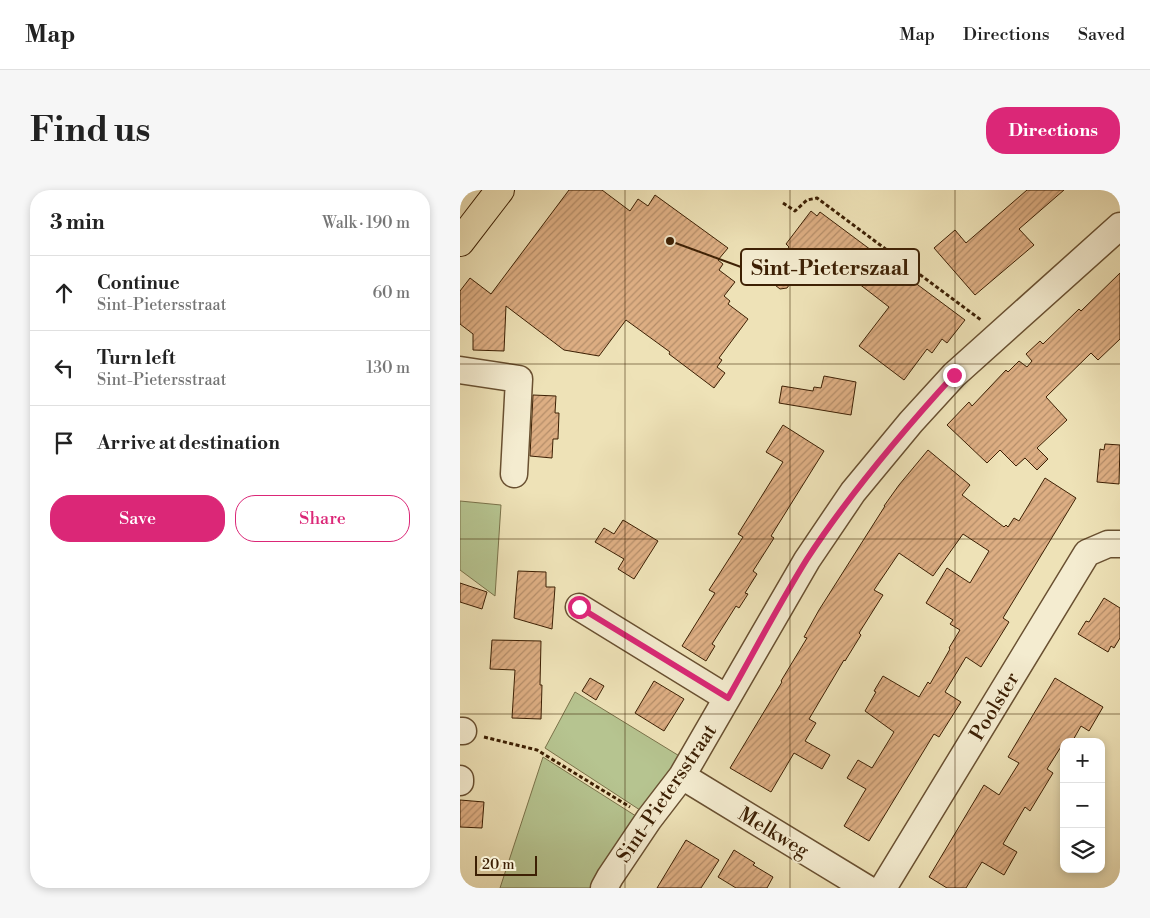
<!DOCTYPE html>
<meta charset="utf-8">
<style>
:root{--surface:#fff;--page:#f6f6f6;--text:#222;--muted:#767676;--line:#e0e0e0;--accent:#db2777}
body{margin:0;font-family:"Libre Bodoni",serif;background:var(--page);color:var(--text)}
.controls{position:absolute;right:15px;bottom:15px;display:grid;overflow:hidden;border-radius:10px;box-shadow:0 2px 8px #0003}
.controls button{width:45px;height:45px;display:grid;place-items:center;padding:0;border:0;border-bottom:1px solid var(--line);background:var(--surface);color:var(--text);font:25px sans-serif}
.scale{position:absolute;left:15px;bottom:12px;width:62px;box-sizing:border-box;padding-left:5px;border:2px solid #3d2004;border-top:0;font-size:14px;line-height:18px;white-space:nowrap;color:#3d2004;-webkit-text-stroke:4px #f4ecd0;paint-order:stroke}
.stop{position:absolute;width:15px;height:15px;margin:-11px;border:4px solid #db2777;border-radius:50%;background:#fff}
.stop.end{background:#db2777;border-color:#fff;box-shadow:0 1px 5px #0008}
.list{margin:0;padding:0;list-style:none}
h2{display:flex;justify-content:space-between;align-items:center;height:65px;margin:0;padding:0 20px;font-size:21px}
h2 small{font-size:16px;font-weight:400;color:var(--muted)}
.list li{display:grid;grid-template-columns:32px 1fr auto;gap:15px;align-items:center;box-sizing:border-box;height:75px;padding:0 20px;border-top:1px solid var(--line)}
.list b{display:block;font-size:19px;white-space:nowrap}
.list p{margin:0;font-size:16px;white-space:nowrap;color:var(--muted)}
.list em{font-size:16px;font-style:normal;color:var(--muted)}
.actions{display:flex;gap:10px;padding:15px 20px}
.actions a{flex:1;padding:11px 0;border:1px solid var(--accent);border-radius:20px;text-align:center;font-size:18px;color:var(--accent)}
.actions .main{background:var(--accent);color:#fff}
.icon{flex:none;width:28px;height:28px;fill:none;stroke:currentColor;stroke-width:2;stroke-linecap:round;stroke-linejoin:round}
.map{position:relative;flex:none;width:660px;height:698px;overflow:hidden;border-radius:20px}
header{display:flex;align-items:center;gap:30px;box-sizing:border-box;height:70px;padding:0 25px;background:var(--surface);border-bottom:1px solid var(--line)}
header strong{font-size:24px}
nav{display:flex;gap:28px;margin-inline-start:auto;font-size:18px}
.intro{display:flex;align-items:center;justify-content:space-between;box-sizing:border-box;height:120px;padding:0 30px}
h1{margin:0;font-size:35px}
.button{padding:12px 22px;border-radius:20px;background:var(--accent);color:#fff;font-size:18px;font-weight:700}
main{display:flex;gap:30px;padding:0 30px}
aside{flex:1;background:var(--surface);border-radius:20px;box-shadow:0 2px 8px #0003}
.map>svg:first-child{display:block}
.grass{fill:#b6c490;stroke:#7a724a}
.building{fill:url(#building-hatch);stroke:#3d2004}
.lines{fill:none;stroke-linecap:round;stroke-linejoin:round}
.minor-casing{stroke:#695031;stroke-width:29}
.major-casing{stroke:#3d2004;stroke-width:30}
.path{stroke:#3d2004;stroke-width:3;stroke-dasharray:4 2.5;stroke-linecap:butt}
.minor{stroke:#f4ecd0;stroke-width:26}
.major{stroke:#eee2b7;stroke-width:28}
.route{stroke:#db2777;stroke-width:6}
.grid{fill:none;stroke:#3d2004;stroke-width:1;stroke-opacity:0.55}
.labels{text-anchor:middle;stroke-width:4;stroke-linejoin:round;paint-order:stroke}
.street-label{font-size:20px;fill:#3d2004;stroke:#f4ecd0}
.leader{fill:none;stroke:#3d2004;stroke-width:2}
.callout-dot{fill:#3d2004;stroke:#f4ecd0;stroke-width:2}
.callout{fill:#f4ecd0;stroke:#3d2004;stroke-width:2}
.callout-label{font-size:21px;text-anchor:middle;font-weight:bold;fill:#3d2004}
</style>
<header>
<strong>Map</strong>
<nav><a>Map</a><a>Directions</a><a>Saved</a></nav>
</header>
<div class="intro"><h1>Find us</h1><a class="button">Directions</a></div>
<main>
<aside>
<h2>3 min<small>Walk · 190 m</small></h2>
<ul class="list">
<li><svg class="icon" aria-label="ahead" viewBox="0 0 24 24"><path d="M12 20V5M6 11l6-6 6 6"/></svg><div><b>Continue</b><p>Sint-Pietersstraat</p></div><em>60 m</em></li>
<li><svg class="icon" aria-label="left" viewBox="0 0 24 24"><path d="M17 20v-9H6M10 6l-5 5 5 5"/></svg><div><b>Turn left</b><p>Sint-Pietersstraat</p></div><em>130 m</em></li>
<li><svg class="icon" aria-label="arrive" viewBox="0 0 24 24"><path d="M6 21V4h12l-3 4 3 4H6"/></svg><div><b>Arrive at destination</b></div></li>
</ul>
<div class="actions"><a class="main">Save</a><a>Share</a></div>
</aside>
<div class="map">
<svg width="660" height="698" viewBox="0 0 660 698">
<defs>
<pattern id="building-hatch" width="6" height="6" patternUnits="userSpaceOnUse" patternTransform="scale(1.25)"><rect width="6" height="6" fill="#ddae83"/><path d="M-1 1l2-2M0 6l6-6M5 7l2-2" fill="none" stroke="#b48d69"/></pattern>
</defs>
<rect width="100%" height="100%" fill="#eee2b7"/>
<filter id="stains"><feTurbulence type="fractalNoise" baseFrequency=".004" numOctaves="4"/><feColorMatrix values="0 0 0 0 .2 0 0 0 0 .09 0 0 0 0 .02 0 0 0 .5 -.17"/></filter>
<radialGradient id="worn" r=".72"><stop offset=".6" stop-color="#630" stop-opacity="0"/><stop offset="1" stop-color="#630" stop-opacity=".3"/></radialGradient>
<path class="grass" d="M0,311L41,315L35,406L0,380Z
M115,502L221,567L183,622L85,558Z
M83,567L179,628L136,698H40Z"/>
<path class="building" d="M109,0H142L170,21L178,9L188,16L195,5L268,58L258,70L263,74L259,80L275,92L264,106L270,111L268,114L288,129L259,168L262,170L257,177L265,183L254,198L209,164L210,162L166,130L139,166L104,160L46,116L44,161L13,160V144L0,134V101L10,88L31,104Z
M567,0H604L559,39L574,55L515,105L474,58L495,40L506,53Z
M351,21L357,26L360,22L505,130L487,153L482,149L472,163L467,159L444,190L399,156L429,117L363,66L346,89L332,91L327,98L320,99L306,88L329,57L326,54Z
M660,83V149L638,170L631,163L586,207L607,230L577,258L588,269L577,280L565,268L556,276L540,260L527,273L487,235L509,212L512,216L546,180L548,182L559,171L567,177L572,171L566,164L580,151L583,154L619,119L621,121Z
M364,186L396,192L391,225L319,213L322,196L353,201L354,197L361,198Z
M73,205L96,206L95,223H99L98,249H93L92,268L70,266Z
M323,235L364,261L311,346L314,348L293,381L297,384L285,403L288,404L279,418L276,416L252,454L255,456L246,471L222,456L255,403L249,400L283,347L278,344L323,272L306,262Z
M645,254L660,255L659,294L637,292L640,259L644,260Z
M468,260L510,295L502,305L544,337L546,335L548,337L554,328L559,331L585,288L616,308L543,428L549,432L521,477L506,467L485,502L501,512L479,547L474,544L409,651L384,636L406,599L387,588L398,570L412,578L434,542L405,521L416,502L414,501L423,486L459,507L468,492L470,494L490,459L489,458L500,440L490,434L493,430L466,413L487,378L510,393L529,361L503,344L473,386L439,363L414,400L423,405L399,443L401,445L385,471L384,470L349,529L356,533L345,551L370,565L362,579L334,563L311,602L270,578L322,492L321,491L347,448L344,447L359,420L425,316H424L439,295Z
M163,330L198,351L174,389L158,379L164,369L135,352L144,338L154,344Z
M58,381L86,382V397H95L92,439L54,428Z
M0,393L27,402L22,419L0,412Z
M644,408L660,418V448L654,458L651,456L648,462L618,444L626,431L629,432Z
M32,450L81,451L80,495H82L81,529L52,528L55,480L30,479Z
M130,488L144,496L136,510L122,501Z
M595,488L643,517L629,541L621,536L612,552H604L587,579L593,583L570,621L565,617L543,654L557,662L544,685L522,672L506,698H487L469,687L524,595L539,605L559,573L548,567Z
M194,491L224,509L204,541L175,523Z
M0,610L24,612L22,638L0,637Z
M226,650L259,670L241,698H197Z
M274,660L295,673L293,675L313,687L307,698H276L258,687Z"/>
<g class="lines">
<defs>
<path id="minor" d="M0,180L59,189L54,284
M119,417L267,508
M0,541H3
M222,586L406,698
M0,589V592
M144,698L150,687L189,629L222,586L347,370L393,302L451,232L494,185L660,36
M423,698L627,363L648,354H660"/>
<path id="major" d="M0,52L40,0"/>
</defs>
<use href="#minor" class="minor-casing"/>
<use href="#major" class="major-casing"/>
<path class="path" d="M323,13L335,21L347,10L357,8L521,130
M24,547L77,560L170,617"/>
<use href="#minor" class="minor"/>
<use href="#major" class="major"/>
</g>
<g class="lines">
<path class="route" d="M119,417L268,508C294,462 319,414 347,369C390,303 441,243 494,185"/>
</g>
<path class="grid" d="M165,0V698M330,0V698M495,0V698M0,174H660M0,349H660M0,524H660"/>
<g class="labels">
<g class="street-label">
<text transform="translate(534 516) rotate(-59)" y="7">Poolster</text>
<text transform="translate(206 603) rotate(-56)" y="7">Sint-Pietersstraat</text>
<text transform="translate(314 642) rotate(31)" y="7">Melkweg</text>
</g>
</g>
<path class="leader" d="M210 51L281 77"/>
<circle class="callout-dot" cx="210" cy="51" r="5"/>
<rect class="callout" x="281" y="59" width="178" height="36" rx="5"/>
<g class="callout-label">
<text x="370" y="85">Sint-Pieterszaal</text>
</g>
<rect width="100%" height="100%" filter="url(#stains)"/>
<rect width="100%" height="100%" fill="url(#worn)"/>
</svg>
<div class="controls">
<button>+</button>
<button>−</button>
<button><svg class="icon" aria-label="layers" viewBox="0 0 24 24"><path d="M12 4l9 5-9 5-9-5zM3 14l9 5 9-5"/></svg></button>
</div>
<div class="scale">20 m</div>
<div class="stop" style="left:119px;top:417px"></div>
<div class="stop end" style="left:494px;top:185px"></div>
</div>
</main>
